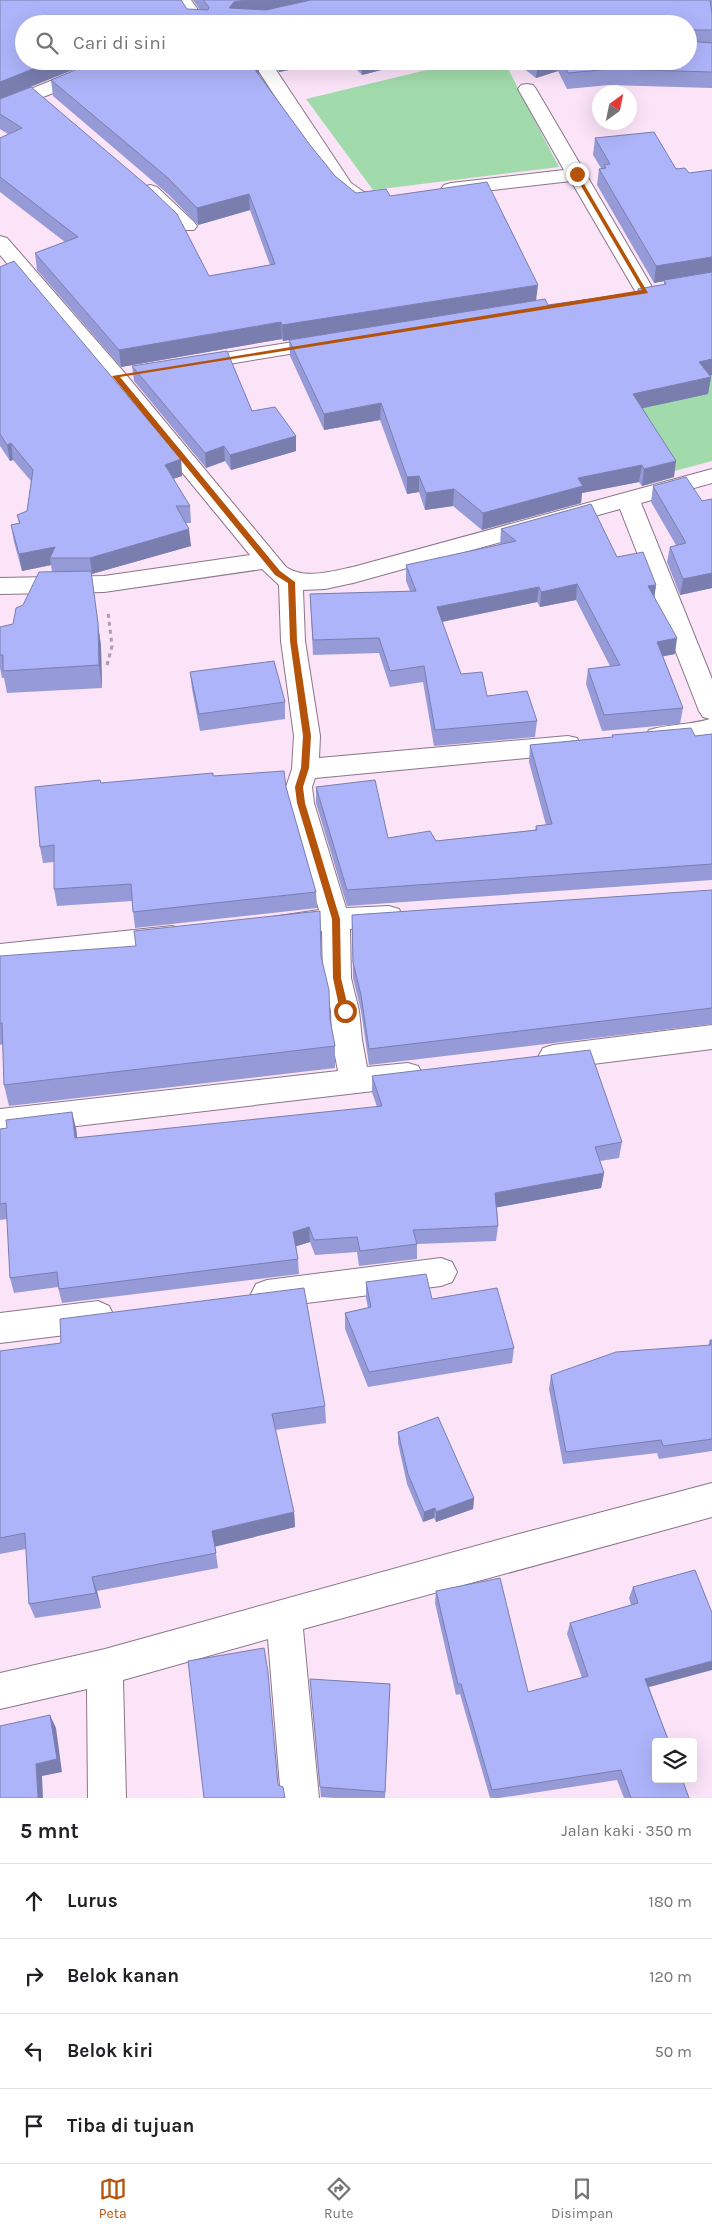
<!DOCTYPE html>
<html lang="id">
<meta charset="utf-8">
<style>
:root{--surface:#fff;--page:#f2f2f2;--text:#202124;--muted:#757577;--line:#e0e0e0;--accent:#b45309}
body{margin:0;font-family:Karla,sans-serif;background:var(--page);color:var(--text)}
.controls{position:absolute;right:15px;bottom:15px;display:grid;overflow:hidden;border-radius:5px;box-shadow:0 5px 20px #0002}
.controls button{width:45px;height:45px;display:grid;place-items:center;padding:0;border:0;border-bottom:1px solid var(--line);background:var(--surface);color:var(--text);font:25px sans-serif}
.compass{position:absolute;left:592px;top:85px;width:45px;height:45px;border-radius:50%;background:var(--surface);box-shadow:0 5px 20px #0002;rotate:33deg}
.stop{position:absolute;width:15px;height:15px;margin:-11px;border:4px solid #b45309;border-radius:50%;background:#fff}
.stop.end{background:#b45309;border-color:#fff;box-shadow:0 1px 5px #0008}
.list{margin:0;padding:0;list-style:none}
h2{display:flex;justify-content:space-between;align-items:center;height:65px;margin:0;padding:0 20px;font-size:21px}
h2 small{font-size:16px;font-weight:400;color:var(--muted)}
.list li{display:grid;grid-template-columns:32px 1fr auto;gap:15px;align-items:center;box-sizing:border-box;height:75px;padding:0 20px;border-top:1px solid var(--line)}
.list b{display:block;font-size:19px;white-space:nowrap}
.list em{font-size:16px;font-style:normal;color:var(--muted)}
.icon{flex:none;width:28px;height:28px;fill:none;stroke:currentColor;stroke-width:2;stroke-linecap:round;stroke-linejoin:round}
.map{position:relative;flex:none;width:712px;height:1798px;overflow:hidden}
.search{position:absolute;background:var(--surface);box-shadow:0 5px 20px #0002;left:15px;right:15px;top:15px;height:55px;display:flex;align-items:center;gap:12px;box-sizing:border-box;padding:0 18px;border-radius:28px;color:var(--muted);font-size:19px}
.sheet{height:365px;background:var(--surface)}
nav{display:flex;justify-content:space-around;align-items:center;box-sizing:border-box;height:70px;border-top:1px solid var(--line);background:var(--surface);font-size:14px;color:var(--muted)}
nav a{display:grid;justify-items:center;gap:2px}
nav .on{color:var(--accent)}
.map>svg:first-child{display:block}
.green{fill:#a2dbab}
.lines{fill:none;stroke-linecap:round;stroke-linejoin:round}
.minor-casing{stroke:#8b7588;stroke-width:2}
.path{stroke:#b09dae;stroke-width:3;stroke-dasharray:4 4;stroke-linecap:butt}
.minor{fill:#fff;fill-rule:evenodd}
.wall{fill:#969bd7}
.shaded-wall{fill:#7a7eaf}
.building{fill:#aeb4fa;stroke:#7a7eaf}
.route{fill:#b45309}
</style>
<div class="map">
<svg width="712" height="1798" viewBox="0 0 712 1798">
<rect width="100%" height="100%" fill="#fbe3f8"/>
<path class="green" d="M464,61H504L559,167L373,190L306,99Z
M712,360V461L671,472L635,404Z"/>
<g class="lines">
<defs>
<path id="minor" d="M173,0H191L208,24H190Z
M101,61H127L124,65L0,114V101Z
M252,61H270L351,183L364,192L375,194L378,198L375,202C360,206 350,199 337,191Z
M527,84L533,85L536,89L655,292L652,296L645,298L638,296L571,181L451,195L444,193L441,189L444,185L451,183L564,170L518,89L521,85Z
M150,185L157,187L194,222L197,226L194,230H180L143,195L140,191L143,187Z
M0,236L7,238L123,371L286,567C305,580 332,571 353,567L712,469V483L641,503L712,679V740L707,741L658,746L649,744L645,737L649,730C669,724 690,725 710,719L703,717L699,711L620,509L353,583L325,589L303,590L305,641L320,736L319,758L568,736L577,738L581,745L577,752L568,754L315,778L312,787L314,803L346,908L389,906L399,909L403,917L399,925L389,928L350,929L351,978L359,1011L362,1040L367,1067L408,1063L418,1066L423,1075L418,1084L408,1087L0,1135V1109L338,1071L332,1040L331,1011L323,978L322,931L282,936L272,933L268,925L272,917L319,910L288,803L286,787L292,769L294,736L281,641L279,585L262,569L104,592L0,594V578L104,576L250,555L107,381L0,255Z
M325,337L332,339L336,343L332,347L192,370L184,369L181,364L184,359L192,358Z
M172,926L182,929L186,937L182,945L172,948L0,966V944Z
M712,1025V1049L553,1069L543,1066L538,1057L543,1048L553,1045Z
M441,1258L452,1262L457,1272L452,1282L441,1286L267,1308L256,1304L251,1294L256,1284L267,1280Z
M98,1301L109,1306L114,1316L109,1326L98,1331L0,1343V1313Z
M712,1483V1517L303,1629L319,1798H281L268,1639L123,1680L126,1798H88L87,1689L0,1709V1673L105,1649L519,1534Z"/>
</defs>
<use href="#minor" class="minor-casing"/>
<path class="path" d="M107,665L112,646L108,612"/>
<use href="#minor" class="minor"/>
</g>
<path class="wall" d="M0,0L200,10L193,0H712V88L609,85L567,89L558,71L536,78L514,61H688V24H24V61H95L0,99Z
M272,61H335L279,72Z
M349,61H404V64L362,75Z
M259,75L310,145L335,176L356,193L390,196L536,301L548,305L637,292L638,289L664,285V281L654,283L597,185L599,169L601,168L593,155L595,138L689,173L712,170V375L710,376L711,377L708,394L642,408L674,477L642,486L639,482L582,493L581,503L482,530L453,506L425,510L419,492L407,494L380,420L324,430L290,356L289,340L283,341L282,339L121,367L37,270L35,253L65,242L0,192V138L8,134L0,129V99L209,276L270,265L250,210L198,225L169,195L53,96L51,80Z
M0,267L181,459L182,476L173,479L190,506L191,523H186L191,546L91,574L101,646L102,688L7,693L4,678H2L0,668V627L13,624L23,605L52,572L51,565L22,571L14,542L11,525L19,523L17,515L27,511L31,481L13,460L10,461L0,446Z
M132,366L252,411L296,436V451L231,470L225,461L206,468L134,381Z
M653,486L702,501L712,499V588L680,595L667,562L670,547L676,545L651,502Z
M501,529L617,557L656,585L654,597L675,654L663,656L683,708L680,724L602,731L586,684L588,669L610,666L576,600L540,607L537,602L442,622L461,674L487,696L537,721L535,737L434,746L423,682L390,687L379,653L313,655L310,594L410,591L406,581V565L500,545Z
M190,672L285,702V719L200,731L192,689Z
M712,734V880L347,906L316,803V787L388,838L436,841L535,830L536,826L546,825L529,762L530,745L612,737V735L695,736Z
M213,776L286,787L316,892L317,908L135,928L132,901L57,906L54,889V862L43,863L40,847L101,783Z
M712,890V1024L369,1065L361,1011L353,978L352,915Z
M0,956L321,957L330,1019L335,1046V1068L9,1106L4,1085L3,1044L0,1045Z
M372,1076L622,1142L619,1158L600,1161L604,1173L601,1188L497,1207L498,1226L496,1241L417,1244V1259L359,1266L357,1252L315,1255L310,1242L296,1246L298,1259L299,1274L62,1303L58,1287L14,1293L10,1278L7,1219L0,1220V1129L76,1128L77,1138L377,1107L372,1092Z
M366,1282L432,1299L514,1348L512,1363L368,1387L345,1329V1313L368,1308L366,1298Z
M710,1340H712V1451L659,1459L657,1453L563,1464L549,1389L551,1375L708,1346Z
M0,1351L325,1406L326,1423L275,1430L294,1512L295,1527L215,1546L218,1568L97,1591L101,1608L35,1618L29,1604L26,1549L0,1554Z
M398,1432L474,1498L473,1509L436,1522L434,1518L423,1522L407,1484L398,1443Z
M695,1570L649,1687L689,1798H624L617,1780L499,1798H490L460,1694L456,1695L435,1603L436,1591L528,1692L582,1678L567,1634L570,1623L631,1605L629,1598L633,1587Z
M310,1679L390,1684L385,1798H335L321,1797Z"/>
<path class="shaded-wall" d="M245,0H317L235,18L229,8L234,2Z
M480,18V24H461Z
M53,61H95L0,99V82Z
M250,61H259V76L247,62Z
M279,61H335L279,72Z
M362,61H404V64L362,75Z
M542,61H559L558,71L536,78L538,62Z
M249,194L250,210L198,225L197,208Z
M712,257V273L654,283L656,266Z
M538,285L536,301L283,341L282,325Z
M281,322L282,339L121,367L119,350Z
M712,359V375L696,379L699,362Z
M711,377L708,394L630,411L633,394Z
M381,403L380,420L324,430V414Z
M296,436V451L231,470L230,455Z
M11,443L13,460L10,461L7,445Z
M224,446L225,461L206,468L205,453Z
M181,459L182,476L166,481L165,465Z
M676,461L674,477L642,486L644,469Z
M642,465L639,482L582,493L581,503L482,530L483,513L578,478Z
M419,476V492L407,494V477Z
M454,489L453,506L425,510L426,493Z
M189,529L191,546L92,574L90,558Z
M55,547L50,558L51,565L22,571L19,554Z
M712,573V588L680,595L683,579Z
M577,584L576,600L540,607L541,592Z
M656,585L654,600L648,586Z
M539,587L537,602L436,623L437,607Z
M98,623L101,646L102,688L99,665Z
M677,638L675,654L655,658L657,642Z
M72,1112L76,1128L79,1154L75,1138Z
M604,1173L601,1188L494,1208L495,1193Z
M309,1227L310,1242L294,1247L293,1232Z
M474,1498L473,1509L436,1522V1512Z
M435,1508L434,1518L423,1522L424,1512Z
M294,1512L295,1527L214,1547L212,1531Z
M92,1577L97,1591L101,1608L96,1593Z
M712,1661V1670L642,1689L645,1679Z
M50,1715L56,1728L62,1772L42,1776L43,1798H38L36,1764Z"/>
<path class="building" d="M0,0H181L187,9L208,10L209,7L203,0H245L234,2L229,8L266,10L311,0H710L712,14V30H689L688,41L712,43V72L611,69L568,73L563,61H688V24H487L480,18L461,24H24V61H53L0,82Z
M97,61H250L247,62L256,71L310,145L335,176L356,193L386,189L390,196L487,182L538,285L282,325L281,322L119,350L35,253L78,237L0,177V138L22,128L0,114V99L31,87L151,189L177,214L209,276L275,264L249,194L197,208L168,178L51,80Z
M654,132L676,169L685,168L689,173L712,170V257L656,266L599,169L606,168L604,165L610,164L595,138Z
M14,261L181,459L165,465L190,506H176L189,529L90,558H50L55,547L19,554L11,525L20,523L17,515L27,511L33,470L11,443L7,445L0,434V267Z
M712,272V359L699,362L711,377L633,394L676,461L644,469L642,465L578,478L583,486L483,513L454,489L426,493L419,476L407,477L381,403L324,414L289,340L545,299L548,305L639,292L638,289L666,284L664,280Z
M227,351L252,411L275,407L296,436L230,455L224,446L205,453L132,366Z
M686,477L702,501L712,499V573L683,579L670,547L686,543L653,486Z
M591,504L617,557L643,552L656,585L648,586L677,638L657,642L683,708L604,715L588,669L620,665L577,584L541,592L539,587L437,607L461,674L482,672L487,696L527,691L537,721L435,730L424,666L390,671L379,638L313,640L310,594L416,591L406,565L516,541L501,529Z
M91,571L98,623L99,665L3,671V655H0V627L13,624L16,608L23,605L39,572Z
M274,661L285,702L199,714L190,672Z
M691,728L695,736L712,734V864L347,890L316,787L375,780L388,838L430,831L436,841L537,830L536,826L552,824L530,745L613,737L612,735Z
M284,771L286,787L316,892L133,912L131,884L54,889V845L40,847L35,787L100,780L101,783L213,773V776Z
M712,890V1008L369,1049L361,995L353,962L352,915Z
M320,911L321,956L329,990L330,1019L335,1046L4,1085L2,1023H0V956L136,946L134,931Z
M590,1050L622,1142L595,1147L604,1173L495,1193L498,1226L413,1230L417,1244L360,1251L357,1237L314,1240L309,1227L293,1232L298,1259L59,1289L57,1272L10,1278L6,1203L0,1204V1129L7,1128L6,1120L72,1112L75,1138L382,1106L372,1076Z
M426,1274L432,1299L497,1288L514,1348L369,1372L345,1313L371,1307L366,1282Z
M304,1288L325,1406L272,1414L294,1512L212,1531L216,1553L92,1577L96,1593L29,1604L25,1533L0,1538V1351L61,1343L60,1319Z
M710,1340H712V1439L663,1446L661,1440L566,1452L551,1375L616,1352L711,1345Z
M438,1417L474,1498L436,1512L435,1508L424,1512L408,1474L398,1432Z
M695,1570L712,1613V1661L645,1679L669,1742H656V1779H682L689,1798H631L621,1770L492,1790L461,1684H458L436,1591L500,1578L528,1692L588,1676L570,1623L638,1603L633,1587Z
M264,1648L268,1672L278,1785L283,1787L285,1798H204L188,1661Z
M310,1679L390,1684L385,1792L320,1787Z
M50,1715L57,1759L36,1764L38,1798H0V1726Z"/>
<path class="route" d="M577,172L648,293L120,377L280,571L295,582L297,641L311,736L309,768L303,787L305,803L340,919L341,978L349,1011L345,1014L340,1011L333,978L332,919L297,803L295,787L301,768L303,736L290,641L288,583L275,575L112,376L642,290L574,174Z"/>
</svg>
<div class="controls">
<button><svg class="icon" aria-label="layers" viewBox="0 0 24 24"><path d="M12 4l9 5-9 5-9-5zM3 14l9 5 9-5"/></svg></button>
</div>
<svg class="compass" viewBox="-18 -18 36 36"><path d="M0-13l5 13h-10z" fill="#e53935"/><path d="M0 13l5-13h-10z" fill="#757577"/></svg>
<div class="stop" style="left:345px;top:1011px"></div>
<div class="stop end" style="left:577px;top:174px"></div>
<div class="search"><svg class="icon" aria-label="search" viewBox="0 0 24 24"><circle cx="10" cy="10" r="6"/><path d="M15 15l6 6"/></svg>Cari di sini</div>
</div>
<section class="sheet">
<h2>5 mnt<small>Jalan kaki · 350 m</small></h2>
<ul class="list">
<li><svg class="icon" aria-label="ahead" viewBox="0 0 24 24"><path d="M12 20V5M6 11l6-6 6 6"/></svg><div><b>Lurus</b></div><em>180 m</em></li>
<li><svg class="icon" aria-label="right" viewBox="0 0 24 24"><path d="M7 20v-9h11M14 6l5 5-5 5"/></svg><div><b>Belok kanan</b></div><em>120 m</em></li>
<li><svg class="icon" aria-label="left" viewBox="0 0 24 24"><path d="M17 20v-9H6M10 6l-5 5 5 5"/></svg><div><b>Belok kiri</b></div><em>50 m</em></li>
<li><svg class="icon" aria-label="arrive" viewBox="0 0 24 24"><path d="M6 21V4h12l-3 4 3 4H6"/></svg><div><b>Tiba di tujuan</b></div></li>
</ul>
</section>
<nav>
<a class="on"><svg class="icon" aria-label="map" viewBox="0 0 24 24"><path d="M3 6l6-2 6 2 6-2v14l-6 2-6-2-6 2zM9 4v14M15 6v14"/></svg>Peta</a>
<a><svg class="icon" aria-label="directions" viewBox="0 0 24 24"><path d="M12 3l9 9-9 9-9-9zM9 14v-3h6M13 9l2 2-2 2"/></svg>Rute</a>
<a><svg class="icon" aria-label="saved" viewBox="0 0 24 24"><path d="M7 4h10v16l-5-4-5 4z"/></svg>Disimpan</a>
</nav>
